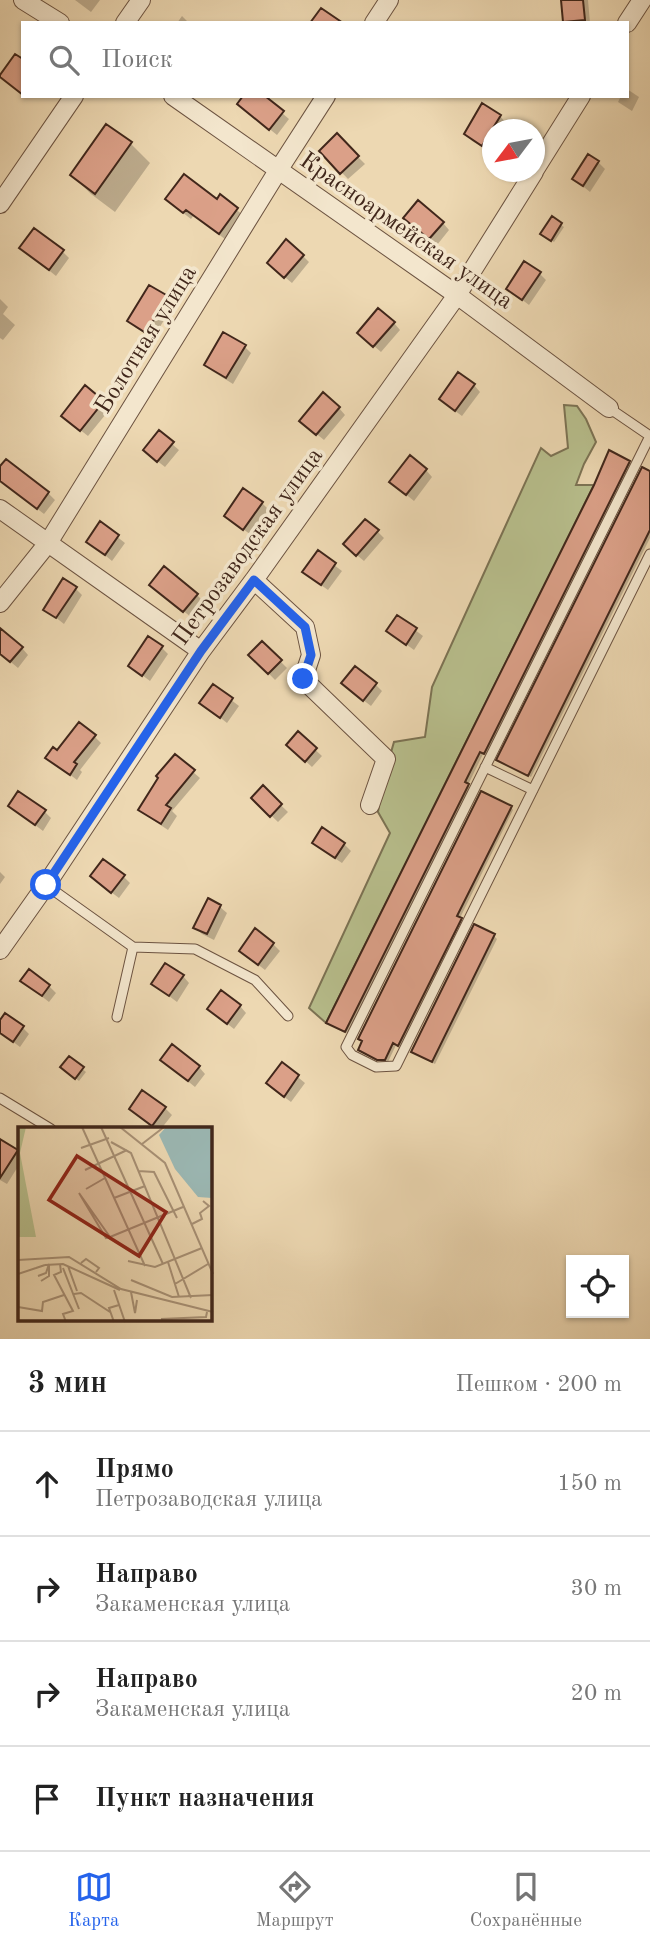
<!DOCTYPE html>
<html lang="ru">
<meta charset="utf-8">
<style>
:root{--surface:#fff;--page:#f2f2f2;--text:#222;--muted:#767676;--line:#e0e0e0;--accent:#2563eb}
body{margin:0;font-family:"Old Standard TT",serif;background:var(--page);color:var(--text)}
.controls{position:absolute;right:21px;bottom:21px;display:grid;overflow:hidden;border-radius:0px;box-shadow:0 2px 5px #0004}
.controls button{width:63px;height:63px;display:grid;place-items:center;padding:0;border:0;border-bottom:2px solid var(--line);background:var(--surface);color:var(--text);font:35px sans-serif}
.compass{position:absolute;left:482px;top:119px;width:63px;height:63px;border-radius:50%;background:var(--surface);box-shadow:0 2px 5px #0004;rotate:238deg}
.stop{position:absolute;width:21px;height:21px;margin:-16px;border:5px solid #2563eb;border-radius:50%;background:#fff}
.stop.end{background:#2563eb;border-color:#fff;box-shadow:0 2px 7px #0008}
.list{margin:0;padding:0;list-style:none}
h2{display:flex;justify-content:space-between;align-items:center;height:91px;margin:0;padding:0 28px;font-size:30px}
h2 small{font-size:23px;font-weight:400;color:var(--muted)}
.list li{display:grid;grid-template-columns:46px 1fr auto;gap:21px;align-items:center;box-sizing:border-box;height:105px;padding:0 28px;border-top:2px solid var(--line)}
.list b{display:block;font-size:26px;white-space:nowrap}
.list p{margin:0;font-size:23px;white-space:nowrap;color:var(--muted)}
.list em{font-size:23px;font-style:normal;color:var(--muted)}
.icon{flex:none;width:38px;height:38px;fill:none;stroke:currentColor;stroke-width:2;stroke-linecap:round;stroke-linejoin:round}
.map{position:relative;flex:none;width:650px;height:1339px;overflow:hidden}
.search{position:absolute;background:var(--surface);box-shadow:0 2px 5px #0004;left:21px;right:21px;top:21px;height:77px;display:flex;align-items:center;gap:18px;box-sizing:border-box;padding:0 24px;border-radius:0px;color:var(--muted);font-size:26px}
.sheet{height:511px;background:var(--surface)}
nav{display:flex;justify-content:space-around;align-items:center;box-sizing:border-box;height:98px;border-top:2px solid var(--line);background:var(--surface);font-size:19px;color:var(--muted)}
nav a{display:grid;justify-items:center;gap:4px}
nav .on{color:var(--accent)}
.map>svg:first-child{display:block}
.green{fill:#b8bf8d;stroke:#7c7354;stroke-width:2}
.shadow{fill:#0003}
.building{fill:#dba088;stroke:#41271b;stroke-width:2}
.lines{fill:none;stroke-linecap:round;stroke-linejoin:round}
.service-casing{stroke:#6c5341;stroke-width:11}
.minor-casing{stroke:#6c5341;stroke-width:20}
.service{stroke:#f3e6cd;stroke-width:9}
.minor{stroke:#f3e6cd;stroke-width:18}
.route{stroke:#2563eb;stroke-width:9}
.labels{text-anchor:middle;stroke-width:7;stroke-linejoin:round;paint-order:stroke}
.street-label{font-size:24px;fill:#41271b;stroke:#f3e6cd}
.inset-road{fill:none;stroke:#a89176;stroke-width:2}
.view{fill:#8f2418;fill-opacity:0.15;stroke:#8f2418;stroke-width:3.5}
.inset-edge{fill:none;stroke:#41271b;stroke-width:3.5}
</style>
<div class="map">
<svg width="650" height="1339" viewBox="0 0 650 1339">
<rect width="100%" height="100%" fill="#edd8b2"/>
<filter id="stains"><feTurbulence type="fractalNoise" baseFrequency=".00286" numOctaves="4"/><feColorMatrix values="0 0 0 0 .2 0 0 0 0 .09 0 0 0 0 .02 0 0 0 .5 -.17"/></filter>
<radialGradient id="worn" r=".72"><stop offset=".6" stop-color="#630" stop-opacity="0"/><stop offset="1" stop-color="#630" stop-opacity=".3"/></radialGradient>
<path class="green" d="M564,405L577,406L586,419L596,442L584,464L576,485H594L326,1023L309,1008L390,833L378,812L383,780L394,742L425,737L432,687L541,448L551,456L568,448Z"/>
<path class="shadow" d="M75,0H100L91,12Z
M563,0H588L590,23H566Z
M182,16L189,23H177Z
M627,89L639,97L632,111L618,102L621,96H627Z
M246,110L282,113L289,119L277,135Z
M500,116L506,123L502,130H492V146L489,151L472,141L466,134Z
M337,136L365,164L348,179L321,151Z
M131,144L150,163L115,212L91,194L72,175Z
M598,162L605,169L590,192L574,179Z
M221,197L244,216L226,240L194,215L191,219L174,206L217,201Z
M552,219L564,227L554,242L545,236Z
M443,223L449,230L437,245L412,224Z
M21,248L62,251L69,258L56,276Z
M303,256L309,262L292,283L275,269Z
M539,273L546,280L529,305L508,289Z
M150,287L167,298L174,304L153,338L136,328L129,321Z
M0,299L8,307L3,314L15,325L3,340L0,338Z
M394,323L400,330L381,352L366,339Z
M245,347L251,353L233,384L212,371L206,364Z
M474,385L480,392L462,416L447,405Z
M103,402L110,409L88,436L70,422Z
M339,408L345,415L324,440L308,427Z
M172,444L179,450L165,467L151,456Z
M629,462L632,465L487,756L483,754L468,785L471,789L349,1034L331,1025Z
M645,468L650,470V538L531,777L499,760Z
M0,469L48,493L55,500L44,514L0,480Z
M426,470L432,477L414,501L398,488Z
M262,503L269,510L251,535L226,516Z
M101,524L125,543L112,561L88,541Z
M377,531L384,538L364,561L352,551Z
M318,553L342,571L328,590L311,578Z
M75,588L82,595L64,624L45,609Z
M158,591L197,595L204,602L191,617Z
M398,617L423,636L414,650L388,631Z
M0,636L22,648L28,655L18,668L0,653Z
M262,643L287,668L275,680L251,655Z
M162,648L168,654L150,681L130,666Z
M376,685L382,691L371,706L350,690Z
M213,686L239,706L227,723L202,703Z
M298,734L322,756L312,767L288,745Z
M94,736L101,743L80,770L82,772L77,780L48,758Z
M193,772L200,778L172,811L177,816L168,830L147,816L140,810Z
M263,788L288,812L278,822L253,798Z
M10,806L45,812L51,818L43,831Z
M511,807L513,810L460,918L463,922L401,1047L396,1045L388,1062H382L363,1053L360,1050Z
M314,842L344,844L351,851L342,863L321,849Z
M0,872L5,877L0,884Z
M124,877L130,883L119,898L99,883Z
M209,901L220,907L227,913L214,940L202,934L195,927Z
M494,936L497,939L435,1064L416,1054L413,1052Z
M273,944L280,951L265,970L248,957Z
M183,976L189,983L177,1002L153,984Z
M22,981L49,986L56,993L49,1002Z
M240,1006L246,1013L234,1029L216,1015Z
M0,1023L23,1028L29,1034L20,1047L0,1032Z
M69,1058L86,1072L79,1081L65,1070Z
M282,1064L305,1083L291,1102L275,1090Z
M169,1066L199,1067L205,1074L195,1087Z
M165,1108L172,1115L161,1129H156L131,1109Z
M0,1147L16,1152L19,1155V1165L7,1184L0,1180Z"/>
<path class="building" d="M561,0H583L585,20L563,22Z
M321,8L343,23H310Z
M15,54L23,59V95L0,77V75Z
M243,96H265L284,111L269,130L237,104Z
M482,103L501,115L482,146L464,134Z
M106,124L132,142L95,194L70,175Z
M337,133L359,156L340,174L319,151Z
M588,154L599,161L583,186L572,179Z
M184,174L217,199L220,194L238,208L219,234L186,210L183,213L165,199Z
M418,200L444,222L429,239L403,218Z
M552,216L562,223L551,241L540,234Z
M34,228L64,250L49,270L19,248Z
M286,239L304,255L284,278L267,263Z
M524,261L541,272L522,300L506,289Z
M149,285L168,296L146,333L127,321Z
M378,308L395,322L373,347L357,333Z
M223,332L246,345L226,378L204,365Z
M458,372L475,384L455,411L439,399Z
M85,385L104,401L80,431L61,416Z
M323,392L340,407L316,435L299,421Z
M159,430L174,442L157,462L143,450Z
M609,450L630,461L484,754L480,752L465,782L469,784L345,1032L326,1023L594,485Z
M410,455L427,469L406,495L389,482Z
M6,459L49,492L37,509L0,481V466Z
M642,467L650,471V530L528,776L496,760Z
M243,488L263,502L243,530L224,516Z
M365,519L379,530L356,556L343,544Z
M100,521L119,535L105,555L86,542Z
M318,550L336,563L321,585L302,572Z
M164,566L198,594L183,612L149,585Z
M63,578L77,587L56,618L43,610Z
M397,615L417,628L406,645L386,631Z
M0,628L23,647L10,662L0,654Z
M148,636L163,646L142,676L128,666Z
M262,641L282,660L268,674L248,655Z
M355,666L377,683L363,701L341,683Z
M213,684L233,698L220,718L199,703Z
M79,722L96,735L74,762L77,764L70,775L45,758L53,747L57,750Z
M298,731L317,748L305,762L286,745Z
M175,754L195,770L166,805L171,808L161,824L138,810L158,778L156,776Z
M263,785L282,804L270,817L251,798Z
M18,791L46,810L35,825L8,806Z
M481,791L512,806L457,916L462,918L398,1046L393,1043L385,1060H377L358,1050L362,1041L358,1039Z
M322,827L345,843L335,858L312,843Z
M103,859L125,875L111,893L90,876Z
M208,898L221,905L207,934L193,928Z
M474,924L495,934L432,1062L411,1052Z
M255,928L274,943L258,965L239,951Z
M165,963L184,975L169,996L151,984Z
M29,969L50,985L42,996L20,981Z
M221,990L241,1005L227,1024L207,1009Z
M5,1013L24,1026L13,1042L0,1033V1020Z
M172,1044L200,1066L188,1081L160,1060Z
M69,1056L84,1067L75,1079L60,1067Z
M282,1062L299,1075L284,1097L266,1083Z
M142,1090L166,1107L152,1126L129,1109Z
M0,1139L18,1150L0,1178Z"/>
<g class="lines">
<defs>
<path id="service" d="M609,408L650,436
M650,436L346,1047L352,1055L376,1067L396,1066L650,554
M485,767L533,790
M46,885L133,947L195,949L255,980L288,1016
M117,1017L133,947
M0,1098L51,1129"/>
<path id="minor" d="M23,0L60,23
M125,23L141,0
M374,23L389,0
M627,23L642,0
M173,96L457,295L609,408
M534,171L581,96
M0,204L74,96
M0,509L201,651
M254,580L305,627L311,655L303,679L386,759L370,805
M0,603L48,543L279,169L326,96
M0,950L46,885L201,651L254,580L457,295L534,172"/>
</defs>
<use href="#service" class="service-casing"/>
<use href="#minor" class="minor-casing"/>
<use href="#service" class="service"/>
<use href="#minor" class="minor"/>
</g>
<g class="lines">
<path class="route" d="M46,885L201,651L254,580L305,627L311,655L303,679"/>
</g>
<g class="labels">
<g class="street-label">
<text transform="translate(407 230) rotate(35)" y="8">Красноармейская улица</text>
<text transform="translate(145 339) rotate(-58)" y="8">Болотная улица</text>
<text transform="translate(247 546) rotate(-54)" y="8">Петрозаводская улица</text>
</g>
</g>
<g transform="translate(18 1127)">
<rect width="194" height="194" fill="#edd8b2"/>
<path d="M0,0H8L2,26L18,110H0Z" fill="#b8bf8d"/>
<path d="M148,0H194V71L180,70L157,42L141,8Z" fill="#9bb8b4"/>
<path class="inset-road" d="M64,0L127,139M83,0L145,137M102,0L147,36L195,147M93,15L113,26L173,171M124,17L146,0M63,21L91,11M67,43L109,23M120,44L136,45L159,91M68,62L87,51M96,71L127,59M174,97L184,92L182,86L191,79L185,74M92,110L61,66L88,111L92,110L109,103L165,80M0,133L51,130L103,162L195,185M110,134L137,140L184,121M150,135L161,170M63,136L68,132L81,141L78,145M42,137L43,145L36,148L55,184L45,187L48,195M27,138L45,137L102,163M50,139L59,164M45,141L61,182M0,147L27,138L18,141M20,149L28,146L31,137V149L23,154M113,153L154,170L195,168M157,157L190,137M96,163L107,195M113,165L117,186L119,173M56,167L63,166L92,185M0,180L24,184L25,175L46,168M143,192L188,190L189,185M96,195L91,181L101,178"/>
<path class="view" d="M59,29L148,85L121,129L31,73Z"/>
<rect width="194" height="194" class="inset-edge"/>
</g>
<rect width="100%" height="100%" filter="url(#stains)"/>
<rect width="100%" height="100%" fill="url(#worn)"/>
</svg>
<div class="controls">
<button><svg class="icon" aria-label="locate" viewBox="0 0 24 24"><circle cx="12" cy="12" r="6"/><path d="M12 2v4M12 18v4M2 12h4M18 12h4"/></svg></button>
</div>
<svg class="compass" viewBox="-18 -18 36 36"><path d="M0-13l5 13h-10z" fill="#e53935"/><path d="M0 13l5-13h-10z" fill="#767676"/></svg>
<div class="stop" style="left:46px;top:885px"></div>
<div class="stop end" style="left:303px;top:679px"></div>
<div class="search"><svg class="icon" aria-label="search" viewBox="0 0 24 24"><circle cx="10" cy="10" r="6"/><path d="M15 15l6 6"/></svg>Поиск</div>
</div>
<section class="sheet">
<h2>3 мин<small>Пешком · 200 m</small></h2>
<ul class="list">
<li><svg class="icon" aria-label="ahead" viewBox="0 0 24 24"><path d="M12 20V5M6 11l6-6 6 6"/></svg><div><b>Прямо</b><p>Петрозаводская улица</p></div><em>150 m</em></li>
<li><svg class="icon" aria-label="right" viewBox="0 0 24 24"><path d="M7 20v-9h11M14 6l5 5-5 5"/></svg><div><b>Направо</b><p>Закаменская улица</p></div><em>30 m</em></li>
<li><svg class="icon" aria-label="right" viewBox="0 0 24 24"><path d="M7 20v-9h11M14 6l5 5-5 5"/></svg><div><b>Направо</b><p>Закаменская улица</p></div><em>20 m</em></li>
<li><svg class="icon" aria-label="arrive" viewBox="0 0 24 24"><path d="M6 21V4h12l-3 4 3 4H6"/></svg><div><b>Пункт назначения</b></div></li>
</ul>
</section>
<nav>
<a class="on"><svg class="icon" aria-label="map" viewBox="0 0 24 24"><path d="M3 6l6-2 6 2 6-2v14l-6 2-6-2-6 2zM9 4v14M15 6v14"/></svg>Карта</a>
<a><svg class="icon" aria-label="directions" viewBox="0 0 24 24"><path d="M12 3l9 9-9 9-9-9zM9 14v-3h6M13 9l2 2-2 2"/></svg>Маршрут</a>
<a><svg class="icon" aria-label="saved" viewBox="0 0 24 24"><path d="M7 4h10v16l-5-4-5 4z"/></svg>Сохранённые</a>
</nav>
